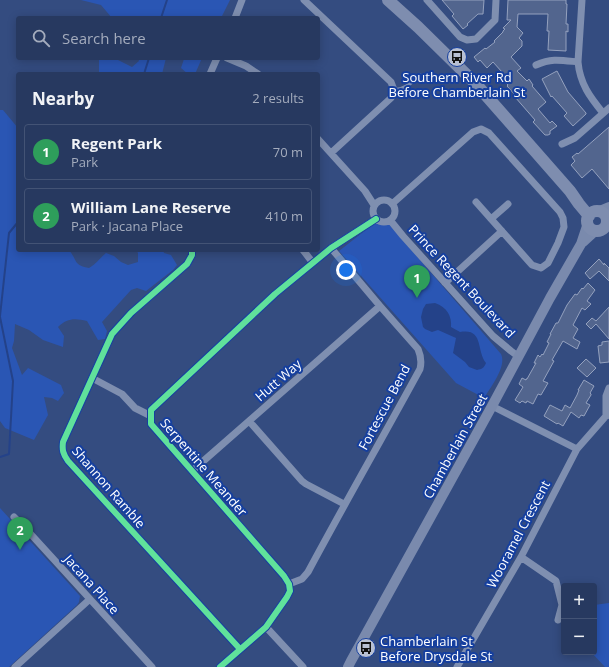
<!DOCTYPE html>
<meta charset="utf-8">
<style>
:root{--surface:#273960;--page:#334469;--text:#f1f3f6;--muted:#a4acbd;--line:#435375;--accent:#b8c0d3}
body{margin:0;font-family:"Open Sans",sans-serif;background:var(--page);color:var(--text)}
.controls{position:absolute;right:12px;bottom:12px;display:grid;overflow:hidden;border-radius:4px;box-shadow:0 2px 10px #0003}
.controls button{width:36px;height:36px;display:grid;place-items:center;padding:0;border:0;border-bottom:1px solid var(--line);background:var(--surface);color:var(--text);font:20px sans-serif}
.you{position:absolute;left:346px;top:270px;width:14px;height:14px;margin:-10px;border:3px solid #fff;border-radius:50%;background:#1a73e8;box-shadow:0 0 0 6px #1a73e833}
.badge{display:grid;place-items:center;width:26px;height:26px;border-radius:50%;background:var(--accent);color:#fff;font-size:13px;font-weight:700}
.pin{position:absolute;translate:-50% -33px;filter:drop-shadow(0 1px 2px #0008)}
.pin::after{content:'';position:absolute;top:21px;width:14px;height:12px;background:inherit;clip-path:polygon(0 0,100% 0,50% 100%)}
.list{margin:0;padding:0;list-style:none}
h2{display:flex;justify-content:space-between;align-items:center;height:52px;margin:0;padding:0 16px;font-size:17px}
h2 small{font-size:13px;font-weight:400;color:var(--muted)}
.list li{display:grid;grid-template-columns:26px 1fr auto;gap:12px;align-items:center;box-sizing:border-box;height:56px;margin:0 8px 8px;padding:0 8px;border:1px solid var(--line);border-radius:4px}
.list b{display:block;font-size:15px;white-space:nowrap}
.list p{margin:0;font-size:13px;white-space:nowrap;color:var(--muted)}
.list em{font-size:13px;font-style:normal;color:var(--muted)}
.icon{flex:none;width:22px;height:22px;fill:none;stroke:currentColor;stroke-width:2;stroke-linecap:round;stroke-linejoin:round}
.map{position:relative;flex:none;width:609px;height:667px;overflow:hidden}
.search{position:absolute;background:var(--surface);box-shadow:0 2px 10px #0003;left:16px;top:16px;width:304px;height:44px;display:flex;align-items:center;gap:10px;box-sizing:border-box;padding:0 14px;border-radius:4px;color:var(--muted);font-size:15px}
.panel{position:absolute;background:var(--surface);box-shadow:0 2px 10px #0003;left:16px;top:72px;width:304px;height:180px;border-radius:4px}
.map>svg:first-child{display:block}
.green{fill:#2a56b4}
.water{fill:#244289}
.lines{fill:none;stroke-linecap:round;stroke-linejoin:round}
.stream{stroke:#244289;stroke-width:2}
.building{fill:#52658e;stroke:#94a1be}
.service{stroke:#7f8fb0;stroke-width:3.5}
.minor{stroke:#7f8fb0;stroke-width:7}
.secondary{stroke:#7a8aad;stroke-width:10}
.primary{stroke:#7e8daf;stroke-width:12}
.cycleway-casing{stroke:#153f9f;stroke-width:8}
.cycleway{stroke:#60e19b;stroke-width:6}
.labels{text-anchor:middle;stroke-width:4;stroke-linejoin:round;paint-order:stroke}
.poi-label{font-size:13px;fill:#fff;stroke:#153f9f}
.street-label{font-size:13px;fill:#fff;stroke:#153f9f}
</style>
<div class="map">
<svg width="609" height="667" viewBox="0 0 609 667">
<rect width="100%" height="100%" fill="#344c80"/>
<path class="green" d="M81,0H230L221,18H112L101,5Z
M99,58H114L132,67L139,61L138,58H166L162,74H99Z
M185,58H202L195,74H188L181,68L184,59Z
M0,110H3L18,128V250H69C78,261 73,265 89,268C96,264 100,258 106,253L114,256L121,262L128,265L138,262V253L136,250H163L164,253L171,255L177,265L173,270L146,291L137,288L131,290L102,322L107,331L105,339L98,340L87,321C75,318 67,318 58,327L64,336L63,347L43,340L29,330L15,324L14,341L12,348L22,375L28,368L61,385L64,393L58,401L52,398L44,397L48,415L34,440L5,428L0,421Z
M382,221L389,224L501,354C507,366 491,387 484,398L456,383L339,251L376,222Z
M0,508L80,596L79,602L77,605L9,667H0Z
M609,603V667H605L591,652H594V605Z"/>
<path class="water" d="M435,303C447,307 452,316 451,327L460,332C484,328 476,350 486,363C484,368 482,369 477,370L469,367L465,362L453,353L456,338L438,330L432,332L425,329L423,327L421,317L423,309L426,304Z"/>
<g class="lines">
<path class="stream" d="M161,18L167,0
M144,74L149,58
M0,316L9,233L18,222
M0,317L13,381L9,454L0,457"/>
</g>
<path class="building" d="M442,0H484L483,14H478L467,24L468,25L463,29L452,16L454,14Z
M508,0H566V4H567L566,24H568V32L566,31V51L548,50L549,31H547L548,14H518L517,27L523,33L519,38L522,41V46L511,57L521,68L517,71L527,81L529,79L533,85L532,86L546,102L538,109L550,123L552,121L557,126L550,131V134L548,135H545L533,122L535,120L515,97L516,96L507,86L508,85L499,75L502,72L493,62L487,68L480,60L478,62L474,57L485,48L486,49L495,42L494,41L503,32V31L505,29L503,28L511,20H507Z
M557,71L568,92L586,113V114L573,126L564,116L567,113L552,96L551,97L542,79L555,72Z
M609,127V189L592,169L582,178L571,165L575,161L572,157L577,153L578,154Z
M599,259L604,265V263L609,268V281L599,271L590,279L585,273Z
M588,283L595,290L587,301L591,304L585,310L582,308L573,325L578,329L573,338L580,342L577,349L563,341L552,360L554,361L543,381L548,383L541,395L538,394L533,404L527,401L526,403L522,401L520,403L515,400L523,387L519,384L522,378L526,380V379H527L536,363H534L538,355L540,357L542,354L543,355L549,343L547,342L551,334H550L556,323H558L567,305L575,294L577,295L582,288L583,289Z
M609,307V339L596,324L591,329L586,324L592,318L596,321Z
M609,341V362L600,363L598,346L602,345V342Z
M586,359L596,368L587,377L577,368Z
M584,380L594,386L590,393L591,394V395L586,403L590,405L584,416L581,415L579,418L571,412L563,426L558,423L557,424L544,416L550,405L562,411L565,405L570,408L577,395L579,390H578Z"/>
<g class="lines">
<path class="service" d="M394,90C405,90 412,82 420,75"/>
<path class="minor" d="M304,0L391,82L394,90L391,98L331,153
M427,0L460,37L467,40L476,39L495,20L496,0
M582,0L578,62C580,84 590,97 603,113
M235,18L242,0
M227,58L246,66L258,74
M536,65C552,58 560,60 578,62
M210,74L217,58
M318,139L365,191L374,205
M562,144L575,138L609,108
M373 211a11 11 0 1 1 22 0a11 11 0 1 1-22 0Z
M392,204L473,132L481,129L489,133L560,212L563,218L564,227L558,243L548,263L541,268L532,265L476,202
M491,219L508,204
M390,220L403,236L493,336L511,351L519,357
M192,250V255L187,264L131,313L112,334L63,442C62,450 63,454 68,461L240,649
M303,250L313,263
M445,283L502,231
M92,378L122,394L135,408L151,416
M492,406L577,449
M606,416V396L609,388
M249,421L302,481L306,484L344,504
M192,471L380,306
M14,517L27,530L152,667
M521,557L556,581L562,605L558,620
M289,584L302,579L308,572C345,503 383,437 420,369C422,361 421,356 418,349L380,306L331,248
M266,627L303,667
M15,667L90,599
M220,667L266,627L287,597L290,591L289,584L284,576L151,424V410L275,294L331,248L376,219
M457,667L521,557L577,449L606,416L609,415"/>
<path class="secondary" d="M597,212L609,207
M607,221L609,218
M583,242L595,231
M348,667L351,661L492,406L550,298L581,244L588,223"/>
<path class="primary" d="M388,0L418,27L476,84L570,191L579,204L589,216
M587 221a10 10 0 1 1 20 0a10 10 0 1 1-20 0Z"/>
<defs>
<path id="cycleway" d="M192,250V255L187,264L131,313L112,334L63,442C62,450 63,454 68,461L240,649
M220,667L266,627L287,597L290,591L289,584L284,576L151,424V410L275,294L331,248L376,219"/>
</defs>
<use href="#cycleway" class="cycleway-casing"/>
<use href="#cycleway" class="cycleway"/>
</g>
<defs>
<symbol id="bus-disc" viewBox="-11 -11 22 22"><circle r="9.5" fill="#b8c0d3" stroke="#153f9f"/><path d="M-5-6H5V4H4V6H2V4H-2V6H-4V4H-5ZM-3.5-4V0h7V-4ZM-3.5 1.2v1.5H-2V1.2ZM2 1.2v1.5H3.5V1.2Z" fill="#111"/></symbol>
</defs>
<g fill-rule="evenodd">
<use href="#bus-disc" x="446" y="46" width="22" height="22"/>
<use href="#bus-disc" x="355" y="637" width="22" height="22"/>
</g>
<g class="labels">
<g class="poi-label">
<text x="457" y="82">Southern River Rd<tspan x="457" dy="15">Before Chamberlain St</tspan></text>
<text x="380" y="646" text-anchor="start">Chamberlain St<tspan x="380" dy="15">Before Drysdale St</tspan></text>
</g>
<g class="street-label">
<text transform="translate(462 281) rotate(47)" y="5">Prince Regent Boulevard</text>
<text transform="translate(278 380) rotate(-41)" y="5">Hutt Way</text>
<text transform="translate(384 407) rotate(-62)" y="5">Fortescue Bend</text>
<text transform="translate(455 446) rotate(-61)" y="5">Chamberlain Street</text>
<text transform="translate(204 467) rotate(49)" y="5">Serpentine Meander</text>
<text transform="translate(109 487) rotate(49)" y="5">Shannon Ramble</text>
<text transform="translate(518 534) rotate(-62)" y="5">Wooramel Crescent</text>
<text transform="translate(92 584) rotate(48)" y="5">Jacana Place</text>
</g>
</g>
</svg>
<div class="controls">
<button>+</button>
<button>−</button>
</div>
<div class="you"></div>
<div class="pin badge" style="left:417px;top:298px;background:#2e9e5b">1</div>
<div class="pin badge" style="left:20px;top:550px;background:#2e9e5b">2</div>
<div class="search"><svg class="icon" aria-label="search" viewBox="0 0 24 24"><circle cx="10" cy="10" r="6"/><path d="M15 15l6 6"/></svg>Search here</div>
<section class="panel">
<h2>Nearby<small>2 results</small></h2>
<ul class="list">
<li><span class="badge" style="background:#2e9e5b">1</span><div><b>Regent Park</b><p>Park</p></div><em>70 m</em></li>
<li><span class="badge" style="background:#2e9e5b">2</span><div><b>William Lane Reserve</b><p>Park · Jacana Place</p></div><em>410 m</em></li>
</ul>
</section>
</div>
